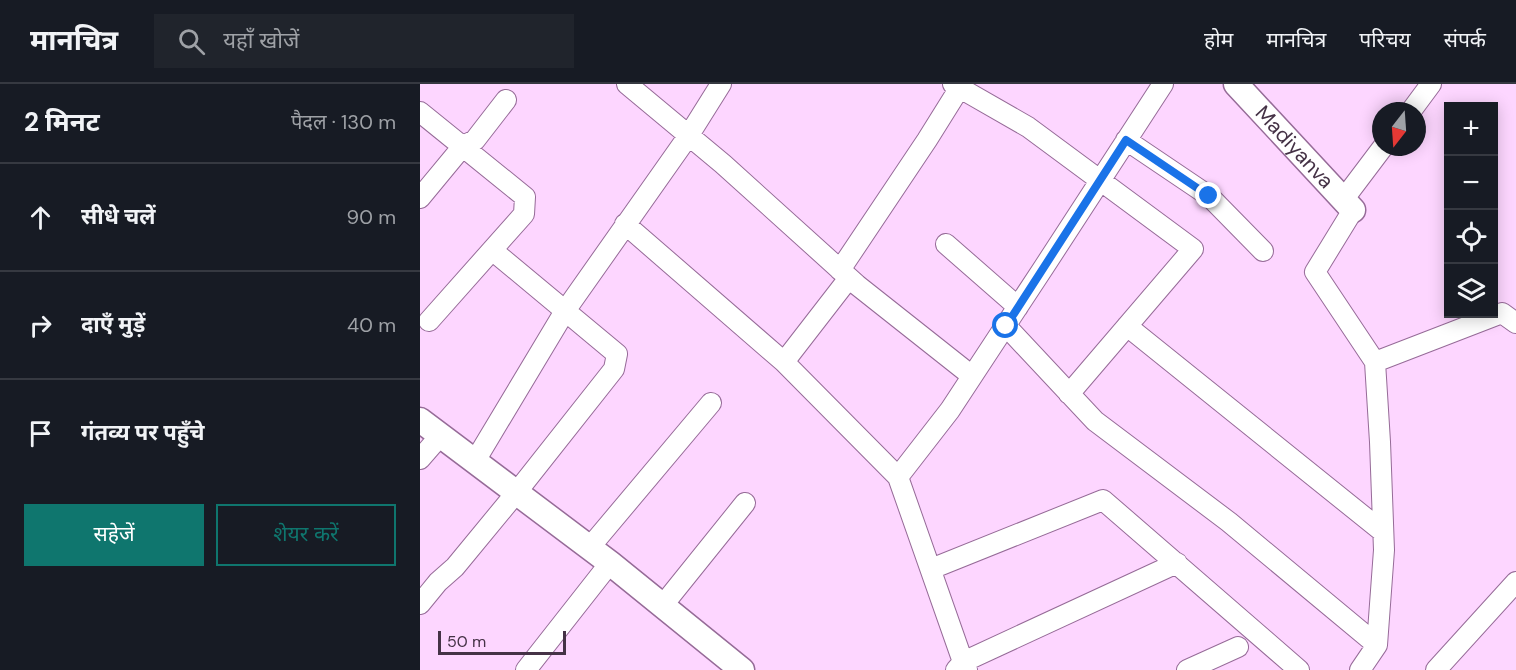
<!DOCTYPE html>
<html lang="hi">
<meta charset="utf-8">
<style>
:root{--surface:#171b24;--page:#20242c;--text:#f1f3f6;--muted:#9ea1a6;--line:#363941;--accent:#0f766e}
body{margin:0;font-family:"DM Sans","Noto Sans Devanagari",sans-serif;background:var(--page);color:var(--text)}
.controls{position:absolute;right:18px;top:18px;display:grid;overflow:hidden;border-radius:0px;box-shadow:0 3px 15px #0003}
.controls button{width:54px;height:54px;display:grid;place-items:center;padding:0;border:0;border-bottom:2px solid var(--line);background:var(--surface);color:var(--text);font:30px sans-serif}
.compass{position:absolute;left:952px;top:18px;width:54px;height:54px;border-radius:50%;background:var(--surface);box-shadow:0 3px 15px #0003;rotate:197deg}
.scale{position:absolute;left:18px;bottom:15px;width:128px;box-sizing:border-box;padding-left:6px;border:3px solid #453246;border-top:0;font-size:16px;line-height:21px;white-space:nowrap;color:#453246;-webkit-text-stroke:4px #fdd6ff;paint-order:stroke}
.stop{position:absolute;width:18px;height:18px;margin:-14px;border:4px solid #1a73e8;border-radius:50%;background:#fff}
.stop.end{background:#1a73e8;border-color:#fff;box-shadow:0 2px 6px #0008}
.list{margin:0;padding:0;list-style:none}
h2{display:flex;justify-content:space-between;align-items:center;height:78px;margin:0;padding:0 24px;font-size:26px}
h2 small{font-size:20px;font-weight:400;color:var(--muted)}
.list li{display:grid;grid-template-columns:39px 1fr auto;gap:18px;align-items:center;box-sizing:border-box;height:108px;padding:0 24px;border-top:2px solid var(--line)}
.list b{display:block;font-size:22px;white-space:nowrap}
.list em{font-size:20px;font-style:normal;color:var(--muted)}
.actions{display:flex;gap:12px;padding:18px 24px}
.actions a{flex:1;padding:14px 0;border:2px solid var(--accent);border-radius:0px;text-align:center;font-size:21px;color:var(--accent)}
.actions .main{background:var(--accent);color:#fff}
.icon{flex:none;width:33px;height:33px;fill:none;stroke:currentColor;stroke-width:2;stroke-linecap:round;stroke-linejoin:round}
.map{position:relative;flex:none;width:1096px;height:586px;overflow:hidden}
header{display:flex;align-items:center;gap:36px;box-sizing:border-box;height:84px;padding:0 30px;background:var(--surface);border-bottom:2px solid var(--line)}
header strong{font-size:28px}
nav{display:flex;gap:33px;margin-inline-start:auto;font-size:21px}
.search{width:420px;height:54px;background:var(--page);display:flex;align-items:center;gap:15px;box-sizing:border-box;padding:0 21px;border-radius:0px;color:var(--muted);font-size:22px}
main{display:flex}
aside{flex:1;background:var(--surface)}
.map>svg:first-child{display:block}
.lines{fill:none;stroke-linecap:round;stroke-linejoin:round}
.minor-casing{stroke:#966b98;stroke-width:22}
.tertiary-casing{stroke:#966b98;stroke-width:27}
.minor{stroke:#fff;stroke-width:20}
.tertiary{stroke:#fff;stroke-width:24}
.route{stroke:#1a73e8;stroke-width:8}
.labels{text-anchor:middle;stroke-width:5;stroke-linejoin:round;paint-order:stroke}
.street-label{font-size:21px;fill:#453246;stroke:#fdd6ff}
</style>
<header>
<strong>मानचित्र</strong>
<div class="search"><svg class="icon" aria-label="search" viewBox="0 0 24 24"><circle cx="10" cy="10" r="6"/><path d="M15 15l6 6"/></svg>यहाँ खोजें</div>
<nav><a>होम</a><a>मानचित्र</a><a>परिचय</a><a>संपर्क</a></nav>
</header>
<main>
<aside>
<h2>2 मिनट<small>पैदल · 130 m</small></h2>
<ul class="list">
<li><svg class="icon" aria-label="ahead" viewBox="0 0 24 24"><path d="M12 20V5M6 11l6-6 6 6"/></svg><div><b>सीधे चलें</b></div><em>90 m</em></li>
<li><svg class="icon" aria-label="right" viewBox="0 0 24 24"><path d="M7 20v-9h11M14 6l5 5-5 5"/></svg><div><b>दाएँ मुड़ें</b></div><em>40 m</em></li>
<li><svg class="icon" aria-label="arrive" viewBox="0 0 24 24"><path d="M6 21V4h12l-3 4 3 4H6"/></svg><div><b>गंतव्य पर पहुँचे</b></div></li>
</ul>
<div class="actions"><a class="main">सहेजें</a><a>शेयर करें</a></div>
</aside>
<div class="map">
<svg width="1096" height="586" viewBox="0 0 1096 586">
<rect width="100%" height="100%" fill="#fdd6ff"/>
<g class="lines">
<defs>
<path id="minor" d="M207,0L303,80L437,201L552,292
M533,0L608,43L773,165L649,310
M991,27L1011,0
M0,28L105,113L104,130L9,237
M706,56L789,112L843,167
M0,114L43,62L55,56L86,16
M923,116L963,63
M933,126L895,188L955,278L960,358L964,466L957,561L940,586
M205,140L364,278L478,393
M526,160L598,223
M420,186L507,56L542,0
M586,242L675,337L809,438L957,561
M707,242L963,448
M364,278L429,194
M955,278L1082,229L1096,239
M0,375L20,352
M55,377L145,227L269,51L301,0
M170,463L291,319
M511,485L683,416L879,586
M0,520L18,498L35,483L96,409L194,285L197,270L72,166
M243,521L325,419
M106,586L190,479
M536,586L543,578L478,393L530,326L624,183L743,0
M547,586L543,578L757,479
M767,586L818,563
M1016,586L1096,498"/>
<g id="tertiary">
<path id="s1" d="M816,0L933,126"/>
<path d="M0,336L190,479L322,586"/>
</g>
</defs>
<use href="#minor" class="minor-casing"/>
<use href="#tertiary" class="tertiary-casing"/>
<use href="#minor" class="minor"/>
<use href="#tertiary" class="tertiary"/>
</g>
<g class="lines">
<path class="route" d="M586,242L706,56L789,112"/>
</g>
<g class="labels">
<g class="street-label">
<text dy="7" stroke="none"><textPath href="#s1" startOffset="86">Madiyanva</textPath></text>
</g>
</g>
</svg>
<div class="controls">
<button>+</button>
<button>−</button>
<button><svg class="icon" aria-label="locate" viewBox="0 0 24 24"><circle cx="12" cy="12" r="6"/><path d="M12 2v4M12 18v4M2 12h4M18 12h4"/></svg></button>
<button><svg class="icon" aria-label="layers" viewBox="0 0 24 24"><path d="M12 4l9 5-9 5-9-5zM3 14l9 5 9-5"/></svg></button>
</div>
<svg class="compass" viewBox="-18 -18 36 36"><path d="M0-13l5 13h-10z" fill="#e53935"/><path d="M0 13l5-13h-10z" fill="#9ea1a6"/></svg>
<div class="scale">50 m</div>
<div class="stop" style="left:586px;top:242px"></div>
<div class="stop end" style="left:789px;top:112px"></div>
</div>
</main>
